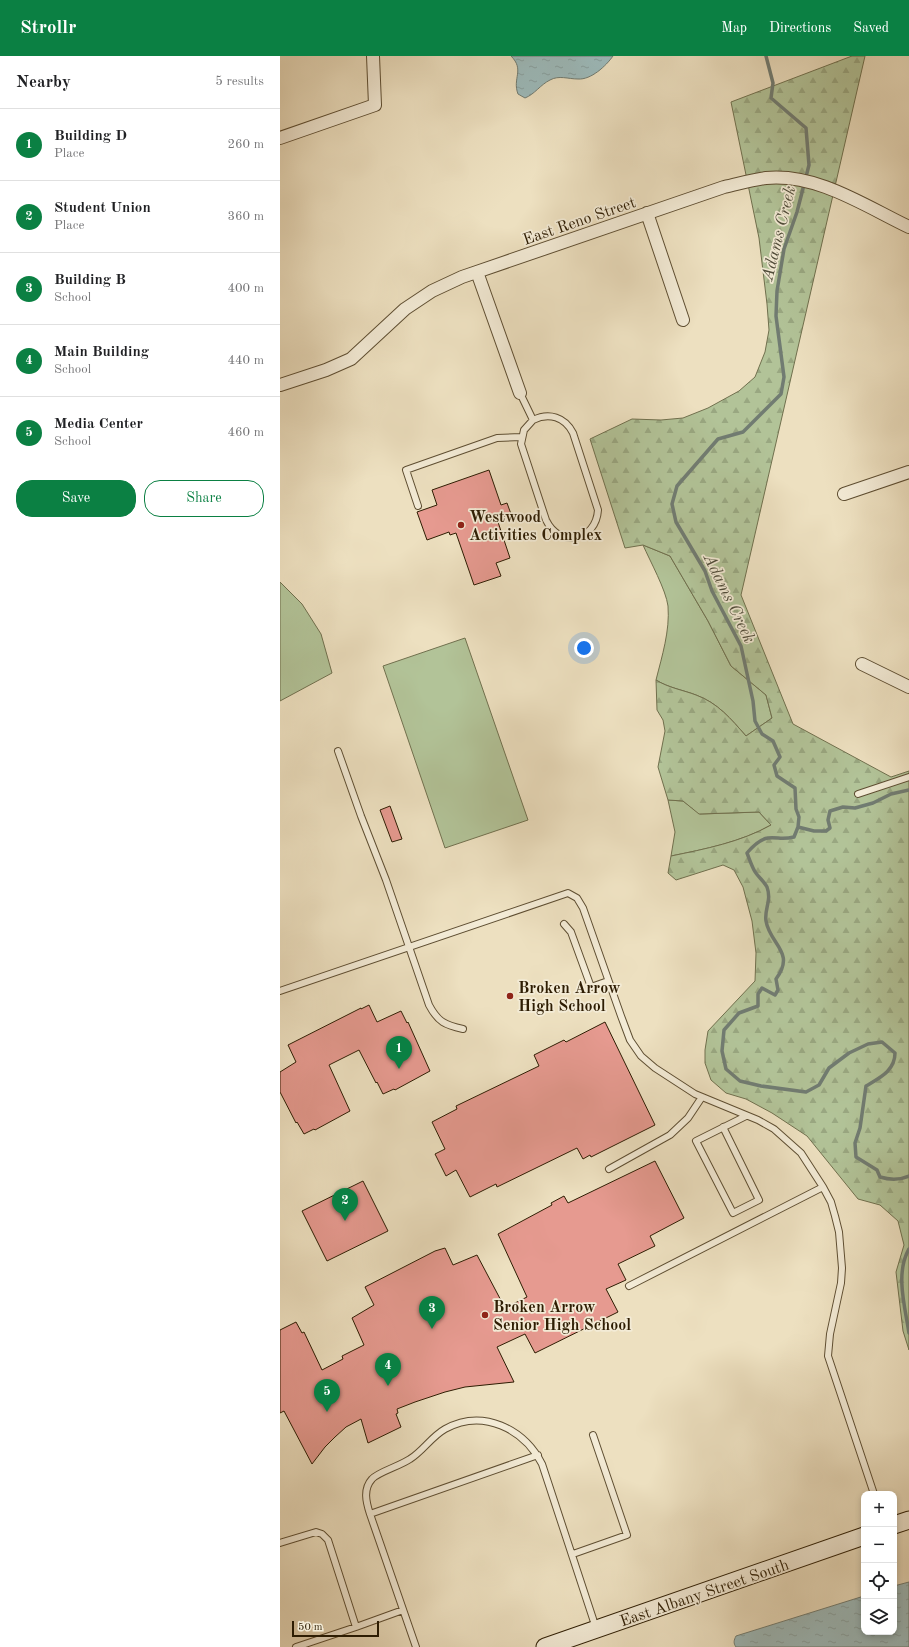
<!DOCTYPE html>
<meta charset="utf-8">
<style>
:root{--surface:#fff;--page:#f6f6f6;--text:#202124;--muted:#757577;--line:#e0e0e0;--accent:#0b8043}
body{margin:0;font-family:"Old Standard TT",serif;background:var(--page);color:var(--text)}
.controls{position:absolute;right:12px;bottom:12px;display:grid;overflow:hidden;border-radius:8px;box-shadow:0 2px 6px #0003}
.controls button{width:36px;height:36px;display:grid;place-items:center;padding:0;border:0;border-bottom:1px solid var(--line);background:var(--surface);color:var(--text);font:20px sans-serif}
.scale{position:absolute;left:12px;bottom:10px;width:87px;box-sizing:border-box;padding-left:4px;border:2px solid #2e1d03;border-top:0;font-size:11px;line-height:14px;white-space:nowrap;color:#2e1d03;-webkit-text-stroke:3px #f3ebd6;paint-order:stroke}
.you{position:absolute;left:304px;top:592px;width:14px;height:14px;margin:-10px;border:3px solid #fff;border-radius:50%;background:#1a73e8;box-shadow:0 0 0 6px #1a73e833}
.badge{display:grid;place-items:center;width:26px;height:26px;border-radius:50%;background:var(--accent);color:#fff;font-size:13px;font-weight:700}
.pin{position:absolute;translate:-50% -33px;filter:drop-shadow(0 1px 2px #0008)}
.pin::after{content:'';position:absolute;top:21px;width:14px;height:12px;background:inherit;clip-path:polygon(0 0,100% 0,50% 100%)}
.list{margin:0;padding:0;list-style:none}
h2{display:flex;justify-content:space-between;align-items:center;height:52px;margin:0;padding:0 16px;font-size:17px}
h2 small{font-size:13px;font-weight:400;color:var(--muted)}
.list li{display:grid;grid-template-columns:26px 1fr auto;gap:12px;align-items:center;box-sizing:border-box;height:72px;padding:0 16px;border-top:1px solid var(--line)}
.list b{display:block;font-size:15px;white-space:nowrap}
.list p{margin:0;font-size:13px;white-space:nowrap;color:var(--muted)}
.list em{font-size:13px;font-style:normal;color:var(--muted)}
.actions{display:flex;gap:8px;padding:12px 16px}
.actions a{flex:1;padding:9px 0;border:1px solid var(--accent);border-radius:16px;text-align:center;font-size:14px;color:var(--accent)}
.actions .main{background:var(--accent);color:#fff}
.icon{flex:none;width:22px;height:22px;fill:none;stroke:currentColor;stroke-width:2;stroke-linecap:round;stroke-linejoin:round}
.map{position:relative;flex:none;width:629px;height:1591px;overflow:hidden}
header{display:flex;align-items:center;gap:24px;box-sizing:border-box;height:56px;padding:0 20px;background:var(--accent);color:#fff}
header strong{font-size:19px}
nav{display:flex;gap:22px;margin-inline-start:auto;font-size:14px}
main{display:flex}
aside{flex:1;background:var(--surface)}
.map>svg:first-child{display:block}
.grass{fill:#b2c398;stroke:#70704e}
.forest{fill:url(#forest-firs);stroke:#70704e}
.water{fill:url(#water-ripples);stroke:#717c72}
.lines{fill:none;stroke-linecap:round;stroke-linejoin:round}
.stream{stroke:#717c72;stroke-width:3.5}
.building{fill:#e69a90;stroke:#2e1d03}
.lane-casing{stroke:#5e4e32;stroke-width:8}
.street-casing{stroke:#5e4e32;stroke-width:14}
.secondary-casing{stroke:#2e1d03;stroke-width:19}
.lane{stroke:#f3ebd6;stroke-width:6}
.street{stroke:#f3ebd6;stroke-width:12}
.secondary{stroke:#f3ebd6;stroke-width:17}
.poi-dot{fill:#8f2418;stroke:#f3ebd6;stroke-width:1.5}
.labels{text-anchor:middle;stroke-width:3.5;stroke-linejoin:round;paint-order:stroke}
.street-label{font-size:16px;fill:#2e1d03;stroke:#f3ebd6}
.poi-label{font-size:16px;font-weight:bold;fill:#2e1d03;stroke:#f3ebd6;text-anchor:start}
.water-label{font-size:17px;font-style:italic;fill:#4f4c3a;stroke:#f3ebd6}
</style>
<header>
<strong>Strollr</strong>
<nav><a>Map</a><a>Directions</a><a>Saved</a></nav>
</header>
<main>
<aside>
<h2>Nearby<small>5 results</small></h2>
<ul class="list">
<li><span class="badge">1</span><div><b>Building D</b><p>Place</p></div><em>260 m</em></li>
<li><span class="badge">2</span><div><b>Student Union</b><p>Place</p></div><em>360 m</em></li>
<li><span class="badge">3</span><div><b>Building B</b><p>School</p></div><em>400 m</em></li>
<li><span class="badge">4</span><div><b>Main Building</b><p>School</p></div><em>440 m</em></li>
<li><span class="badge">5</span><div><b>Media Center</b><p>School</p></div><em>460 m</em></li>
</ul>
<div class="actions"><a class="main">Save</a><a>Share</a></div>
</aside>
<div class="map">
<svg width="629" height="1591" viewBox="0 0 629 1591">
<defs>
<pattern id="forest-firs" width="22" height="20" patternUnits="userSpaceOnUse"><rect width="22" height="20" fill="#b2c398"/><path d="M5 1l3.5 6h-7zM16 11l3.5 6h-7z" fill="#99a781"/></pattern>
<pattern id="water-ripples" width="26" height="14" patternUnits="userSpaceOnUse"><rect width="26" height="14" fill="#9dbbbc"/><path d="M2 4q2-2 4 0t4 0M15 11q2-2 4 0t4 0" fill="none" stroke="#88a0a0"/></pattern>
</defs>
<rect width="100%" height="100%" fill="#ede0c0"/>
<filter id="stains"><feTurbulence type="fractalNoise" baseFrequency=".005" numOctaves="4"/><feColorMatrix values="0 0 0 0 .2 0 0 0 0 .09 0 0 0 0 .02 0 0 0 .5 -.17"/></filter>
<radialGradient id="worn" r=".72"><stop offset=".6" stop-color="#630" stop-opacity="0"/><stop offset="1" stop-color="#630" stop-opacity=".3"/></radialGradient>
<path class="grass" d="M363,489L390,500L428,565L451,610L486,639L492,662L466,680C451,663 438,647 416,639C403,634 389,632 376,624C382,600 390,575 388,550C386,534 370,505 363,489Z
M0,526L22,548L41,578L52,617L0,645Z
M185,582L248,764L165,792L103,610Z
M388,744L403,745L420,758L479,756L491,769C461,786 426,793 391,800L395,776Z"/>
<path class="forest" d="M572,0H585L461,539L513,668L611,721L629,715V1294L623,1275L616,1216L624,1189L618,1165L600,1149L578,1143L527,1080L492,1057L466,1043L446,1037L431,1024L425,1007V994L428,975L475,925L476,897L472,865L463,831L454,814L443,809L396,824L388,817L391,800C425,793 461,786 491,769L479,756L419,758L403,745L388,744L378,711L385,675L383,664L377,654L376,624C389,632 403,634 416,639C438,647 451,663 466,680L492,662L486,639L451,610L428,565L390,500L363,489L345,492L310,383L352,363L381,364L403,362L428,352L459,335L475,321L485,296L489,274L487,248L479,182L451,46Z"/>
<path class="water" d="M231,0H333C326,10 311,24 298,23C288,23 279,19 270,24C260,29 255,38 245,42L238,38C232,22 245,14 231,0Z
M629,1526V1591H456C453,1587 454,1584 456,1580L584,1540V1576H614V1530Z"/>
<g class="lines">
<path class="stream" d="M486,0L493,27L491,42L526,72L529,109L517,156L504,193L497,235L496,260L504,321L501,338L463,376L438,383L397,430L392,448L396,466L425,515L432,535L461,590L473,645L475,665L482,678L493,685L500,701L494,709L497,720L515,732L516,753L519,761L518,771L514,781C501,784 499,781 488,782C480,783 472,791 467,797C469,802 471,808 474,814C477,820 484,825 487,831C492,845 484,853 486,865C490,889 516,896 496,923L498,934L495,939L482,932L478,938V950L459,957L444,974L442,995L446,1013L460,1025L481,1030L526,1036L539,1029L549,1012L569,997L588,988L602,986L615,997C615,1015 599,1022 586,1030L580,1072L575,1087L576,1101L597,1114L600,1121C610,1124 620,1124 629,1120
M518,771L534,775H546L550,772L548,764L550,755L563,751L575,752L593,747L611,738L629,734
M629,1193C615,1217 625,1251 629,1277"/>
</g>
<path class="building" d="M209,414L221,449L227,447L231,458L217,463L230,502L216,507L221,520L194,529L176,477L170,479L169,476L147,484L137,456L157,449L152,434Z
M110,750L122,783L112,786L100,754Z
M89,949L97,966L121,955L127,967L128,966L150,1015L115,1034L114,1033L103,1038L97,1026L96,1027L79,994L49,1009L70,1055L35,1074L34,1073L24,1078L17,1066L16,1067L0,1036V1016L16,1006L8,989L81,952V953Z
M325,966L375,1069L311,1101L310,1099L303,1103L297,1092L217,1131L216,1128L190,1141L176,1114L166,1120L155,1098L165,1093L152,1066L177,1053L176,1050L259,1010L254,999L284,984L286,986Z
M375,1105L404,1162L370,1180L375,1190L338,1208L346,1224L326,1233L338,1256L255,1297L245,1278L217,1291L234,1326L185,1331L165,1336L135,1346L117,1353L118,1357L116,1358L121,1371L88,1387L81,1363L66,1371L55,1381L45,1391L32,1408L4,1355L0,1357V1274L16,1266L22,1277L24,1276L42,1314L63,1303L62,1300L84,1289L72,1262L94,1249L85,1231L155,1195L165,1192L173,1209L197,1199L225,1252L247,1241L218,1178L272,1149L271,1147L284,1140L288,1147Z
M83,1125L108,1175L47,1205L22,1155Z"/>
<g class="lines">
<defs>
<path id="lane" d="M240,337L253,364C269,356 285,361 293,377L318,454C316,485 280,493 266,464L241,388L244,374L253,364
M138,450L126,414L217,382L241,381
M58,695L81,760L106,824L149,949C158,966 165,969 183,973
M578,738L629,721
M284,868L291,876L311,931L328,925
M0,935L288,837L297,842L303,852L341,960L350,984L361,1000L375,1012L415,1038L478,1064L494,1073L521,1097L543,1131L551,1146L555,1160L559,1176L562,1212L561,1227L550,1278L548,1300L594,1438
M443,1071L479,1144L453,1157L416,1085L466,1060
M329,1113L390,1079L408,1062L422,1041
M349,1230L543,1131
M90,1458C86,1446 83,1433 92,1423C98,1416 120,1410 130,1403C143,1395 151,1381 165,1373C203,1352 244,1373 262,1408L316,1572
M0,1487L36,1476L42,1478L48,1484L76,1571L123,1554
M293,1498L347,1479L313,1379
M16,1591L76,1571
M136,1591L90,1458L258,1399"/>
<path id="street" d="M0,82L95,49L93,0
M367,157L403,264
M197,216L240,337
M0,329L46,314L71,303L125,253L152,235L182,221L444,131C458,128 471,124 486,122C537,117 585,150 629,171
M564,438L629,416
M582,608L629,631"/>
<path id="secondary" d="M614,1469L629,1464
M265,1591L584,1480"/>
</defs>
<use href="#lane" class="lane-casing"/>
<use href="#street" class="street-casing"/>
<use href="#secondary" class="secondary-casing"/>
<use href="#lane" class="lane"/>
<use href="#street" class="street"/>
<use href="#secondary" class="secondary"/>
</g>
<g class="poi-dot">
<circle cx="181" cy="469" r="4"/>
<circle cx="230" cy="940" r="4"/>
<circle cx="205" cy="1259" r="4"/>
</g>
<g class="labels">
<g class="street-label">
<text transform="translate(299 164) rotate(-19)" y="6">East Reno Street</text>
<text transform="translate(424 1536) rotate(-19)" y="6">East Albany Street South</text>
</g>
<g class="poi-label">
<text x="189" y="466">Westwood<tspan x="189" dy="18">Activities Complex</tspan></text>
<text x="238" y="937">Broken Arrow<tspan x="238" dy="18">High School</tspan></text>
<text x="213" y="1256">Broken Arrow<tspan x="213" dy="18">Senior High School</tspan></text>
</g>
<g class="water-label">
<text transform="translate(498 177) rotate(-76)" y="6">Adams Creek</text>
<text transform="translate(450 542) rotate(64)" y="6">Adams Creek</text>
</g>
</g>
<rect width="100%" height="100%" filter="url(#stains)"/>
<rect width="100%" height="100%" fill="url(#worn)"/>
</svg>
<div class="controls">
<button>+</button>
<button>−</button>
<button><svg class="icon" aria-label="locate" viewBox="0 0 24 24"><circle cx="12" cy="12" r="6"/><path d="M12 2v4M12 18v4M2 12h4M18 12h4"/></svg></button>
<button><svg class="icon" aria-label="layers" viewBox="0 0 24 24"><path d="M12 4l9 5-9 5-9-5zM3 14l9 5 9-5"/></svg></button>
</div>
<div class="scale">50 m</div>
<div class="you"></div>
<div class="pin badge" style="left:119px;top:1013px">1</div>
<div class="pin badge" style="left:65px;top:1165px">2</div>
<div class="pin badge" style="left:152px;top:1273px">3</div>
<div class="pin badge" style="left:108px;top:1330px">4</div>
<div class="pin badge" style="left:47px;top:1356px">5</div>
</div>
</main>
